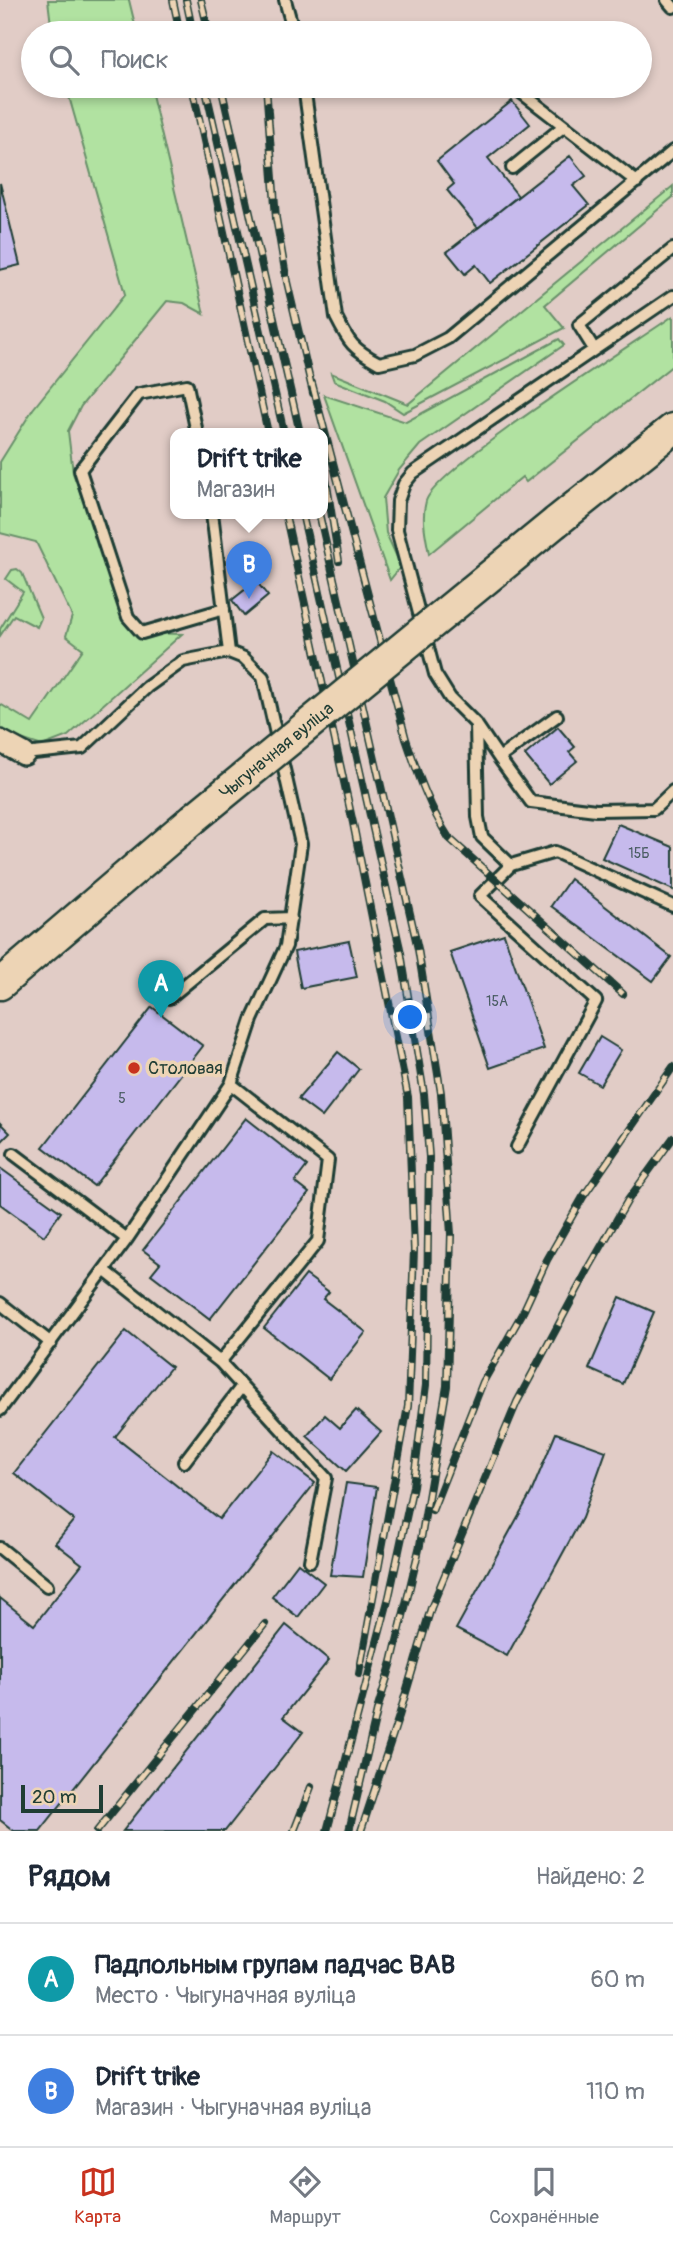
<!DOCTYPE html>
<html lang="ru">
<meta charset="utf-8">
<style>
:root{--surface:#fff;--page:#f6f6f7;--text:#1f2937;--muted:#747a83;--line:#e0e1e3;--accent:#c8321e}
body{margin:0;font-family:Pangolin,sans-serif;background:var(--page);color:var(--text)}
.scale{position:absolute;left:21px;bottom:18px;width:82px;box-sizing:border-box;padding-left:7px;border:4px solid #1f3d34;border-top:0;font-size:19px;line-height:24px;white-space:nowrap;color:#1f3d34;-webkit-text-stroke:5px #edd4b5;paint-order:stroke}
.you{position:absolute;left:411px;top:1018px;width:24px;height:24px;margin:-18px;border:5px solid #fff;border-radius:50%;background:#1a73e8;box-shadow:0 0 0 10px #1a73e833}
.badge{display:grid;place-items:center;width:46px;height:46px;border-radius:50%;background:var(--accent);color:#fff;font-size:23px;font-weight:700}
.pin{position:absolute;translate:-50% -58px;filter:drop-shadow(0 2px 4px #0008)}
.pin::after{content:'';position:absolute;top:37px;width:24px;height:21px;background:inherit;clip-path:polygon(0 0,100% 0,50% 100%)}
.popup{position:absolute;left:170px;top:428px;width:158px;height:91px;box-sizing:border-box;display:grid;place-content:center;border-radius:14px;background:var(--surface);filter:drop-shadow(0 2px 5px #0005);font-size:23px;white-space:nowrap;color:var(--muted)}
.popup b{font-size:26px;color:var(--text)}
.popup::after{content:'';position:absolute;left:50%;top:100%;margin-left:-14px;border:14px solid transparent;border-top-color:var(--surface)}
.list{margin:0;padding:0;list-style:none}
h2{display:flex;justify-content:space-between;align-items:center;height:91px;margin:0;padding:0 28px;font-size:30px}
h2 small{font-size:23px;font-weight:400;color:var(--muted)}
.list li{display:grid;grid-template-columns:46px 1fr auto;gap:21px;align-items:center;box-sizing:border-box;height:112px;padding:0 28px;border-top:2px solid var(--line)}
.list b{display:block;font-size:26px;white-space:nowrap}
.list p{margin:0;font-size:23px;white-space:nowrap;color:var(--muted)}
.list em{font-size:23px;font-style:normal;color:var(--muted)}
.icon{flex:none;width:38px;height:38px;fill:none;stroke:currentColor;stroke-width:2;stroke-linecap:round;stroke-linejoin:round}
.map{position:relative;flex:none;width:673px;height:1831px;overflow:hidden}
.search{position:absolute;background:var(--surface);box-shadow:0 4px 10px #0003;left:21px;right:21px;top:21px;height:77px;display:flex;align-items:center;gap:18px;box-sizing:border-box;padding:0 24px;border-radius:38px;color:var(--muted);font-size:26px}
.sheet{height:315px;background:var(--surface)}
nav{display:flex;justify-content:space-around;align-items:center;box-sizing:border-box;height:98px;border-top:2px solid var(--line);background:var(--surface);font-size:19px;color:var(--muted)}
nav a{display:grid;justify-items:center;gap:4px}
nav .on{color:var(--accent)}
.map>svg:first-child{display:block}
.green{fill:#b1e2a1;stroke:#68906a;stroke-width:2}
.building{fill:#c6baec;stroke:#1f3d34;stroke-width:2}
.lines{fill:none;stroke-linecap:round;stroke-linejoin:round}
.lane-casing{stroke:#1f3d34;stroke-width:16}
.street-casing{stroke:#1f3d34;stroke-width:26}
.secondary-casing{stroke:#1f3d34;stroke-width:35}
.lane{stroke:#edd4b5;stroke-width:10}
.street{stroke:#edd4b5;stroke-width:21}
.secondary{stroke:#edd4b5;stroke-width:30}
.rail-casing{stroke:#1f3d34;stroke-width:8}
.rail{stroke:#edd4b5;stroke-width:5;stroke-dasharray:16;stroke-linecap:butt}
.secondary-bridge-casing{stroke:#1f3d34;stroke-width:35;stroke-linecap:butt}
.secondary-bridge{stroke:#edd4b5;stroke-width:30}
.poi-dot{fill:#c8321e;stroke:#edd4b5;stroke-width:2.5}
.labels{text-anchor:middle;stroke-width:7;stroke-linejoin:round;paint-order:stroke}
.number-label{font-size:14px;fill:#495c62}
.street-label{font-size:18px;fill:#1f3d34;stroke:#edd4b5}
.poi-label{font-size:18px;fill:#1f3d34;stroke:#edd4b5;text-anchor:start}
</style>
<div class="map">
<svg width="673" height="1831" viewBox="0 0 673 1831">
<rect width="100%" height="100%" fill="#e1ccc6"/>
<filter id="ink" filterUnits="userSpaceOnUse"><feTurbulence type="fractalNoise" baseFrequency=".0143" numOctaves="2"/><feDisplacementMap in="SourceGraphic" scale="14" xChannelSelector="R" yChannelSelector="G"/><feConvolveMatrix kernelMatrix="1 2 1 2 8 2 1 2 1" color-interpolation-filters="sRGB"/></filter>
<g filter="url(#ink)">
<path class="green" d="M48,0H129L137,33H52Z
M66,86H150L204,314L184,303L167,301L81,406L68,431L73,473L127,616L149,633L182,634L68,736L42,746L0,732V704L32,723L83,649L66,636L72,616L36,542L0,533V462L33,409L125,294Z
M673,186V197L545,305L564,328L403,413L385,401L334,381L331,373L408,404Z
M673,316V365L526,482L522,477L429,554C426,537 421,518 426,501C436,468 633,344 673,316Z
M559,339L564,345L420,445L399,470L383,498L386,533L401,566L390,580L324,395L406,422Z
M17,569L22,573L41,618L37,627L14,615L0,636V629L23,592L6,579L12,570Z"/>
<path class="building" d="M512,101L530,124L488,158L518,196L478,228L447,190L454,184L437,161Z
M570,156L586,176L573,186L589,205L490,283L476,265L465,274L447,252Z
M0,183L20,265L0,270Z
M256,581L268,596L244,616L232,600Z
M558,727L575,747L569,752L577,761L549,784L525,755Z
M618,824L673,847V890L602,858Z
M570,879L671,957L653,981L551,906Z
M504,934L544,1049L490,1068L450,952Z
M349,941L357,977L301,988L294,952Z
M152,1007L203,1046L94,1186L43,1147Z
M600,1037L621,1050L600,1085L579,1073Z
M338,1052L359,1069L322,1117L298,1099Z
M246,1118L307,1166L295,1182L309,1193L210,1319L151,1274L160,1263L143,1250Z
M0,1123L10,1133L0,1143Z
M0,1168L61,1212L44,1236L0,1204Z
M306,1275L329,1292L323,1299L366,1332L329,1379L264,1328Z
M620,1297L654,1312L623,1384L589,1369Z
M126,1331L171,1367L115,1437L219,1519L273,1451L315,1483L40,1831H14L0,1820V1598L34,1625L82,1564L55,1543L74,1520L14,1473Z
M356,1410L381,1432L346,1471L307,1436L325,1415L340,1428Z
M556,1433L606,1451L582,1518L507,1656L456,1629L531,1493Z
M346,1483L377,1487L363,1577L330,1575Z
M298,1563L324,1583L298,1617L272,1597Z
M286,1625L329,1660L283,1717L303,1732L225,1831H123Z"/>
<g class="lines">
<defs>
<path id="lane" d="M285,0L294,33
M667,0L673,7
M304,86L336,317C349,343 353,349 379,363L415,355L448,338L673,151
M514,87L637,182
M512,168L564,126
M594,349L579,325L673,249
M197,433L187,385L139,394L80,470L128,617L142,633L224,609
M212,513L229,652
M557,716L499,758L476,724L450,698L435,674L397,530L398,501L404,484L413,473L673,296
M476,724L478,817L482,837L511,865L555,852L673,906
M499,758L531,802L596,810L654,809L673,791
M511,865L480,896L596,1001L517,1147
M169,998L265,919L291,918
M14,1154L127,1239
M104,1270L220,1362L318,1241L328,1160L231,1084
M0,1303L51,1343
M220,1362L326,1478L310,1561
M0,1410L127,1239L231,1084L252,1020L286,946L301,844L263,677L244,658L229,652L183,661L147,687L82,748L24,754
M184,1462L242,1386
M0,1548L47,1586"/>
<path id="street" d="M0,741L24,754"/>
<path id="secondary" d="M556,522L673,429
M0,984L193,819"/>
</defs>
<use href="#lane" class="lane-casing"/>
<use href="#street" class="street-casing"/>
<use href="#secondary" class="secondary-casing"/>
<use href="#lane" class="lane"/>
<use href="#street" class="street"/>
<use href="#secondary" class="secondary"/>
<defs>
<path id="rail" d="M173,0L180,33
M186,0L193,33
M201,0L209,33
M192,86L268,433
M205,86L284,433
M221,86L300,433
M266,86L276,218L287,282L313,393
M312,383L406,739C418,774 429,807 449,838L623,994
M322,454L339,561
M285,513L353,823L408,1097L414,1250L408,1406L359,1674
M302,513L401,953L424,1094L429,1157L426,1385L413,1486L389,1597L327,1831
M319,513L418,949L441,1093L451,1234L447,1386L420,1545L392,1662L378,1707L349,1831
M432,1511L483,1382L523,1312L547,1260L583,1197L673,1067
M97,1831L265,1624
M294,1831L311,1787
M361,1831L399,1716L431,1608L517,1402L590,1266L628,1200L673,1138"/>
</defs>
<use href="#rail" class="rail-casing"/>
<use href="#rail" class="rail"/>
<defs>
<g id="secondary-bridge">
<path id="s1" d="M193,819L556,522"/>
</g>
</defs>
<use href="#secondary-bridge" class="secondary-bridge-casing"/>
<use href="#secondary-bridge" class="secondary-bridge"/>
</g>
</g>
<circle class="poi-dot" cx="134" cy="1068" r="7"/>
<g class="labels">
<g class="number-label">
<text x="639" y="858">15Б</text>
<text x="497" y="1006">15А</text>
<text x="122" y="1103">5</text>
</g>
<g class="street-label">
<text dy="6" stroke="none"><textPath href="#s1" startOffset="108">Чыгуначная вуліца</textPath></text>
</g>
<g class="poi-label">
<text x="148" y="1074">Столовая</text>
</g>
</g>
</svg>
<div class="scale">20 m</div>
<div class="you"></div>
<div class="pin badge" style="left:161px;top:1018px;background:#0f9aa8">A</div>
<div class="pin badge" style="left:249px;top:599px;background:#3f7fe0">B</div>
<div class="popup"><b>Drift trike</b>Магазин</div>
<div class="search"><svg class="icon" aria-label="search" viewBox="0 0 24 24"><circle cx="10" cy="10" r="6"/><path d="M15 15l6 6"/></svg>Поиск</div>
</div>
<section class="sheet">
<h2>Рядом<small>Найдено: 2</small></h2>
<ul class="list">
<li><span class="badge" style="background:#0f9aa8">A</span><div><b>Падпольным групам падчас ВАВ</b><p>Место · Чыгуначная вуліца</p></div><em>60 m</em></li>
<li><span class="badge" style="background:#3f7fe0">B</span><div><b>Drift trike</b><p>Магазин · Чыгуначная вуліца</p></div><em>110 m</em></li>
</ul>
</section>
<nav>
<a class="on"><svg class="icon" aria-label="map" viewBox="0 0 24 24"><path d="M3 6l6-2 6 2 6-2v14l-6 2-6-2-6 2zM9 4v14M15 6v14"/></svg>Карта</a>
<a><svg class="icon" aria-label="directions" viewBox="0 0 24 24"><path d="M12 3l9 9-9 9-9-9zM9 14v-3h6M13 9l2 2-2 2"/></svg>Маршрут</a>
<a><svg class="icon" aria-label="saved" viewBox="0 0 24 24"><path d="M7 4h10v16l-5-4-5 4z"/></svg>Сохранённые</a>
</nav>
